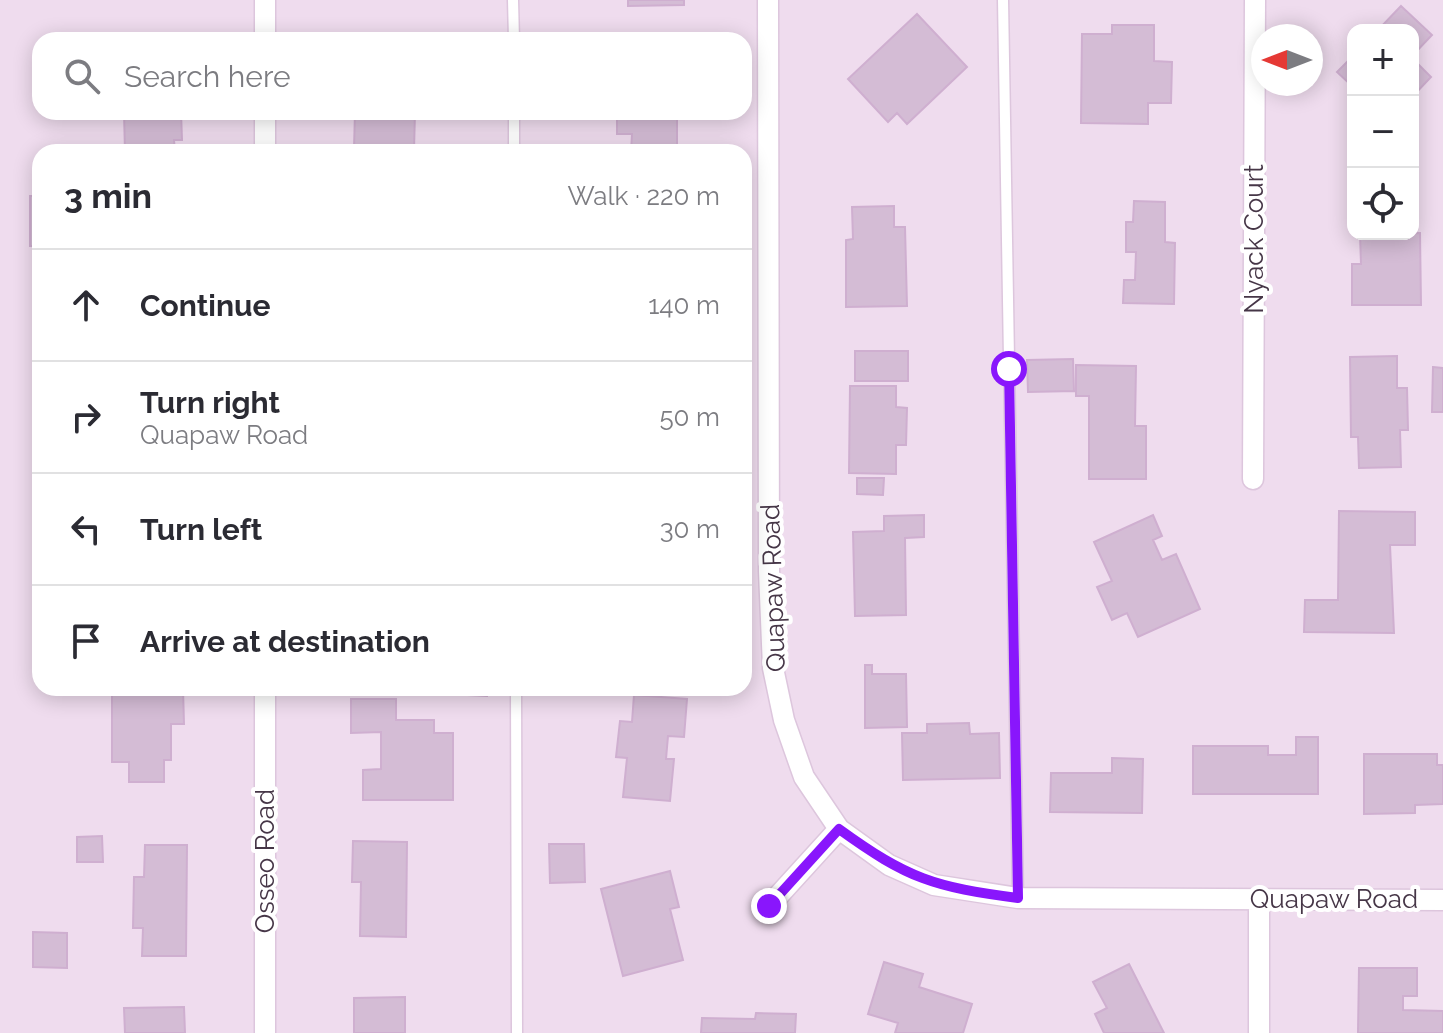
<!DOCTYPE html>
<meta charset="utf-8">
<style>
:root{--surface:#fff;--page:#f2f2f3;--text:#2b2b33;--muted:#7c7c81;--line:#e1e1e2}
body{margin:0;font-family:Raleway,sans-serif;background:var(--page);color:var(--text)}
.controls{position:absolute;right:24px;top:24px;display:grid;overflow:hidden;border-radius:16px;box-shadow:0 4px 20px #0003}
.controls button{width:72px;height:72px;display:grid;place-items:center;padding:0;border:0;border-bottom:2px solid var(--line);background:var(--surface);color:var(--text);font:40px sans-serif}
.compass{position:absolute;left:1251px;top:24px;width:72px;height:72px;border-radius:50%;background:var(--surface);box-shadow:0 4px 20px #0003;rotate:270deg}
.stop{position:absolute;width:24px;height:24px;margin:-18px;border:6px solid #8916fc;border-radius:50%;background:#fff}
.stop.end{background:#8916fc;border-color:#fff;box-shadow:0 2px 8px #0008}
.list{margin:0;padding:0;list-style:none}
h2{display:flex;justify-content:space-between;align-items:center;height:104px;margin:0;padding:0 32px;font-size:34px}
h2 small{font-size:26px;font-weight:400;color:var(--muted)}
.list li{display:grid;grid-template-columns:52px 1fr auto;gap:24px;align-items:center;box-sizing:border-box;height:112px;padding:0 32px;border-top:2px solid var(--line)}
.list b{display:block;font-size:30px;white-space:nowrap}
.list p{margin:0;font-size:26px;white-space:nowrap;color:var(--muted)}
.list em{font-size:26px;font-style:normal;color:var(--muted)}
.icon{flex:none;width:44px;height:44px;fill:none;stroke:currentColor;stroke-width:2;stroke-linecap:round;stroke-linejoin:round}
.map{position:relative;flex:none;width:1443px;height:1033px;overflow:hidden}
.search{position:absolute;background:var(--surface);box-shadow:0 4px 20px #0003;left:32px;top:32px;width:720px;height:88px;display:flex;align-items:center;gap:20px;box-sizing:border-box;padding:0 28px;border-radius:24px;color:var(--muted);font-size:30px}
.panel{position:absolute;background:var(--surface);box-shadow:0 4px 20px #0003;left:32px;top:144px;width:720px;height:552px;border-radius:24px}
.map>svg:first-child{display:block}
.residential{fill:#efdcee;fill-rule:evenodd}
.building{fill:#d4bcd5;stroke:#cfafd0;stroke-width:2}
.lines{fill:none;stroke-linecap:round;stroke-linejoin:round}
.service-casing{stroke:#ddc6dd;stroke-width:13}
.minor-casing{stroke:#ddc6dd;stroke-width:23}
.service{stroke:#fff;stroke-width:10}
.minor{stroke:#fff;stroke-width:20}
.route{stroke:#8916fc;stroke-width:10}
.labels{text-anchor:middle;stroke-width:8;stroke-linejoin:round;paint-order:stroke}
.street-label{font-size:26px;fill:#463647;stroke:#fff}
</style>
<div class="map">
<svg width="1443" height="1033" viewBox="0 0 1443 1033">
<rect width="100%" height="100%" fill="#f4e7f3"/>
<path class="residential" d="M0,0H1443V1033H0ZM1353,30H1413V234H1353ZM1263,36H1311V84H1263ZM40,40H744V112H40ZM40,152H744V688H40Z"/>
<path class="building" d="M628,0H684V5L628,6Z
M1401,6L1432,35L1413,55V30H1378Z
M917,14L967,67L907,124L897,113L888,122L848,79Z
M1112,25H1154V61L1172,62L1171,103H1148V124L1081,123L1082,34H1112Z
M1353,56V87L1337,72Z
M1413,59L1431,77L1413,96Z
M124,112H181L182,140H174L175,152H125Z
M355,112H415L414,150L354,149Z
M617,112H677V152H631L632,134H617Z
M30,196H40V246H30Z
M1134,201L1165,202V242L1175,243L1174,304L1123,303L1124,280H1135L1136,252H1126V222H1133Z
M894,206V227H905L907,306L846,307V240L853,239L852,207Z
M1420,233L1421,305H1352V264H1361L1360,234Z
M855,351H908V381H855Z
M1397,356V388H1407L1408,430H1400L1401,467L1359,468L1358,437H1351L1350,357Z
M1073,359L1074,391L1028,392L1027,360Z
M1076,365L1136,366L1135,426H1146V479H1089V396H1076Z
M1433,367L1443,368V412H1432Z
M850,386H896V407L907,408L906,445H896V474L849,473Z
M857,478H884L883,495L857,494Z
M1339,511L1415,512V545H1390L1394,633L1304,632L1305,600H1338Z
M924,515V537L905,538L906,615L855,616L853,532L884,531V516Z
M1153,515L1162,536L1153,540L1162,560L1176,554L1200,609L1138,637L1127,613L1112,620L1097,587L1112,581L1094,542Z
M865,665H872V674H906L907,727L865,728Z
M447,688H487V696L447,694Z
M183,689L184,724H171V760H164V782H129V762H112V690Z
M634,695L687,699L684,737L668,736L666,759H674L670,801L623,797L627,758L616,757L620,721L632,722Z
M351,699H396V720H434V733H453V800H363V770L381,769V732L351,733Z
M969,723L970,734L999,733L1000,778L903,780L902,733H927V724Z
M1296,737H1318V794H1193V746H1268V755H1296Z
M1364,754H1437V765H1443V804L1415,805V813L1364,814Z
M1112,758L1143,759L1142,813L1050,812L1051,773H1112Z
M102,836L103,862H77V837Z
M353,841L407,842L406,937L360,936L361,882H352Z
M549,844H584L585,882L550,883Z
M145,845H187L186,956H142L143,928H133L134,877H144Z
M670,871L679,907L670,909L683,960L623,976L601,889Z
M33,932L67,933V968L33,967Z
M884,962L923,974L919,987L972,1004L963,1033H895L898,1023L868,1014Z
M1129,964L1164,1033H1104L1095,1014L1107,1008L1093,982Z
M1359,968H1417V996H1403V1010L1443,1011V1033H1358Z
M405,997V1033H354V998Z
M184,1007L185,1033H125L124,1008Z
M756,1013L796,1014L795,1033H701L702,1018L755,1019Z"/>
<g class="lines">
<defs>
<path id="service" d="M513,0L514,40
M1003,0L1018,898
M514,112V152
M516,688L517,1033"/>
<path id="minor" d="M265,0V40
M768,0L769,571L773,668L784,720L804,777L839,829L889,865L934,885L1018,898L1443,900
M265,112V152
M1253,479L1255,0
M265,688V1033
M1259,899V1033
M769,906L839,829"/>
</defs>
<use href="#service" class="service-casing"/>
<use href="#minor" class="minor-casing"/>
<use href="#service" class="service"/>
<use href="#minor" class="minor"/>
</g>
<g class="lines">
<path class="route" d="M769,906L839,829C908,879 934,887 1018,898L1009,369"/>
</g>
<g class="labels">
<g class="street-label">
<text transform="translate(1254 239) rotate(-90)" y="9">Nyack Court</text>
<text transform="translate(773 588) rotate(-92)" y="9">Quapaw Road</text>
<text transform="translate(265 861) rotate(-90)" y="9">Osseo Road</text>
<text x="1334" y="908">Quapaw Road</text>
</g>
</g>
</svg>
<div class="controls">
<button>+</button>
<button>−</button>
<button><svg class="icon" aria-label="locate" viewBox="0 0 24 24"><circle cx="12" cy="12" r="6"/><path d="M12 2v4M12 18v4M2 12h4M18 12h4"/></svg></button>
</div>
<svg class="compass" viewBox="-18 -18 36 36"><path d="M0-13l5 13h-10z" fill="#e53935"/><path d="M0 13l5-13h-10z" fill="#7c7c81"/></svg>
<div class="stop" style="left:1009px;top:369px"></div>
<div class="stop end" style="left:769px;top:906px"></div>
<div class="search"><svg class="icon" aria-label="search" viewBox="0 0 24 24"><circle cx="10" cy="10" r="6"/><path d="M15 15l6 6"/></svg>Search here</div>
<section class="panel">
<h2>3 min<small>Walk · 220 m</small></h2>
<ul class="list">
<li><svg class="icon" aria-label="ahead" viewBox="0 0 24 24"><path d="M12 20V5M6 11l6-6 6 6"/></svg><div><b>Continue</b></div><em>140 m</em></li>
<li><svg class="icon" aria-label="right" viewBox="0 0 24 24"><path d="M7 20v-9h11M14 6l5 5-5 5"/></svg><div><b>Turn right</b><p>Quapaw Road</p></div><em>50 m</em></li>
<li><svg class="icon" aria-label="left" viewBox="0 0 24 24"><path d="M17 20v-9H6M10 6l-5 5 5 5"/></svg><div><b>Turn left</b></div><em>30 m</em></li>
<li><svg class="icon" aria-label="arrive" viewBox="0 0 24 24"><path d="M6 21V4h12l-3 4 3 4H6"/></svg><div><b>Arrive at destination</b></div></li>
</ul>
</section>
</div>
